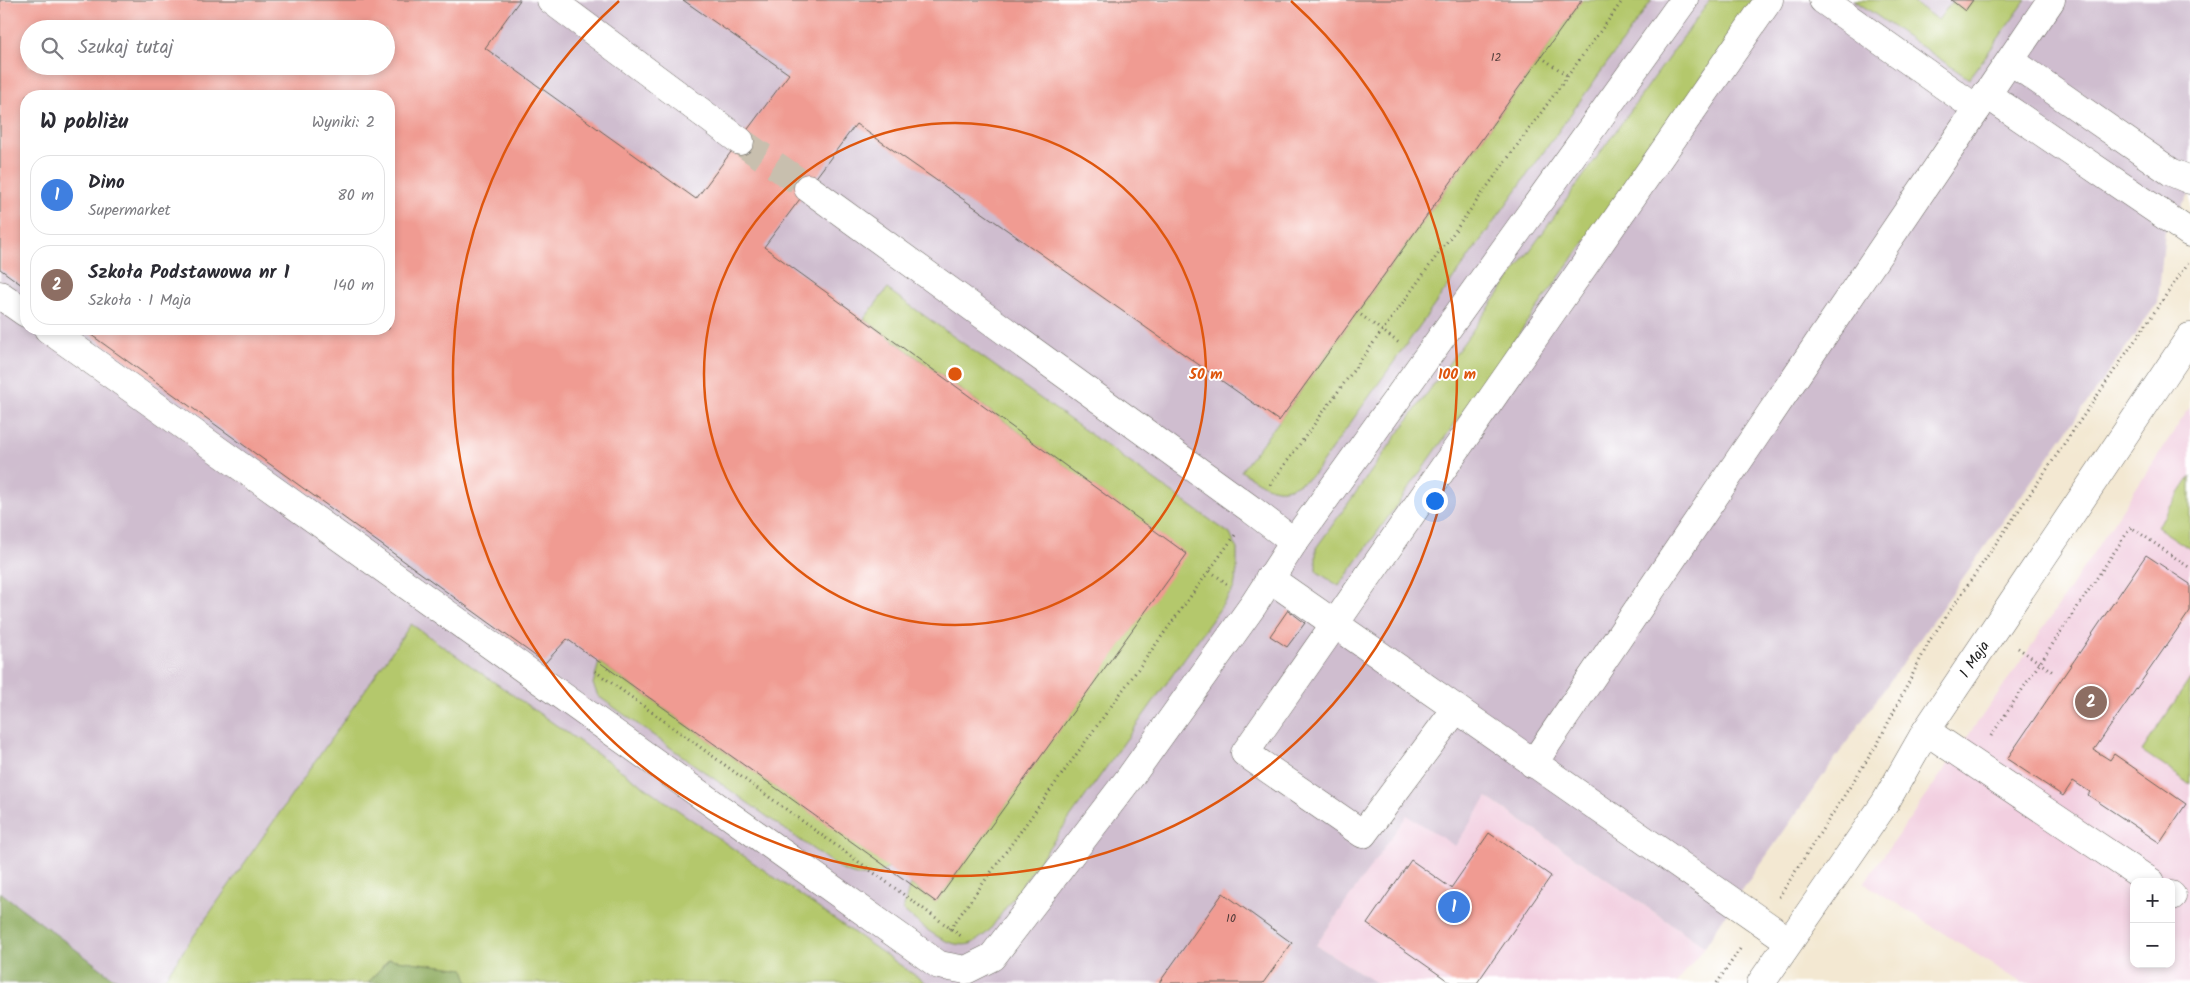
<!DOCTYPE html>
<html lang="pl">
<meta charset="utf-8">
<style>
:root{--surface:#fff;--page:#f7f7f7;--text:#2b2b33;--muted:#7c7c81;--line:#e1e1e2;--accent:#db2777}
body{margin:0;font-family:Kalam,sans-serif;background:var(--page);color:var(--text)}
.controls{position:absolute;right:15px;bottom:15px;display:grid;overflow:hidden;border-radius:10px;box-shadow:0 2px 8px #0003}
.controls button{width:45px;height:45px;display:grid;place-items:center;padding:0;border:0;border-bottom:1px solid var(--line);background:var(--surface);color:var(--text);font:25px sans-serif}
.you{position:absolute;left:1434px;top:500px;width:18px;height:18px;margin:-12px;border:4px solid #fff;border-radius:50%;background:#1a73e8;box-shadow:0 0 0 8px #1a73e833}
.badge{display:grid;place-items:center;width:32px;height:32px;border-radius:50%;background:var(--accent);color:#fff;font-size:16px;font-weight:700}
.pin{position:absolute;translate:-50% -50%;border:2px solid #fff;box-shadow:0 1px 5px #0006}
.list{margin:0;padding:0;list-style:none}
h2{display:flex;justify-content:space-between;align-items:center;height:65px;margin:0;padding:0 20px;font-size:21px}
h2 small{font-size:16px;font-weight:400;color:var(--muted)}
.list li{display:grid;grid-template-columns:32px 1fr auto;gap:15px;align-items:center;box-sizing:border-box;height:80px;margin:0 10px 10px;padding:0 10px;border:1px solid var(--line);border-radius:20px}
.list b{display:block;font-size:19px;white-space:nowrap}
.list p{margin:0;font-size:16px;white-space:nowrap;color:var(--muted)}
.list em{font-size:16px;font-style:normal;color:var(--muted)}
.icon{flex:none;width:28px;height:28px;fill:none;stroke:currentColor;stroke-width:2;stroke-linecap:round;stroke-linejoin:round}
.map{position:relative;flex:none;width:2190px;height:983px;overflow:hidden}
.search{position:absolute;background:var(--surface);box-shadow:0 2px 8px #0003;left:20px;top:20px;width:375px;height:55px;display:flex;align-items:center;gap:12px;box-sizing:border-box;padding:0 18px;border-radius:28px;color:var(--muted);font-size:19px}
.panel{position:absolute;background:var(--surface);box-shadow:0 2px 8px #0003;left:20px;top:90px;width:375px;height:245px;border-radius:20px}
.map>svg:first-child{display:block}
.built{fill:#f2cfe0;fill-rule:evenodd}
.industrial{fill:#cfbdcf;fill-rule:evenodd}
.green{fill:#b4c86c;stroke:#687244}
.forest{fill:#8fac60;stroke:#56643e}
.building{fill:#f09b92;fill-rule:evenodd}
.lines{fill:none;stroke-linecap:round;stroke-linejoin:round}
.minor-tunnel{stroke:#c8bfae;stroke-width:28;stroke-dasharray:28 14;stroke-linecap:butt}
.minor-casing{stroke:#67635c;stroke-width:29}
.path{stroke:#67635c;stroke-width:3;stroke-dasharray:1 4;stroke-linecap:butt}
.minor{stroke:#fff;stroke-width:28}
.ring{fill:none;stroke:#de560d;stroke-width:2.5}
.labels{text-anchor:middle;stroke-width:4;stroke-linejoin:round;paint-order:stroke}
.number-label{font-size:12px;fill:#513c3a}
.street-label{font-size:15px;fill:#1c1c1c;stroke:#fff}
.centre{fill:#de560d;stroke:#fff;stroke-width:2.5}
.ring-label{font-size:15px;text-anchor:middle;font-weight:bold;fill:#de560d;stroke:#fff;stroke-width:4;stroke-linejoin:round;paint-order:stroke}
</style>
<div class="map">
<svg width="2190" height="983" viewBox="0 0 2190 983">
<rect width="100%" height="100%" fill="#fff"/>
<filter id="ink" filterUnits="userSpaceOnUse"><feTurbulence type="fractalNoise" baseFrequency=".02" numOctaves="2"/><feDisplacementMap in="SourceGraphic" scale="10" xChannelSelector="R" yChannelSelector="G"/><feConvolveMatrix kernelMatrix="1 2 1 2 8 2 1 2 1" color-interpolation-filters="sRGB"/></filter>
<filter id="wash" filterUnits="userSpaceOnUse"><feTurbulence type="fractalNoise" baseFrequency=".0096" numOctaves="4" result="noise"/><feDisplacementMap in="SourceGraphic" scale="20" xChannelSelector="R" yChannelSelector="G"/><feGaussianBlur stdDeviation="1.12" result="paint"/><feColorMatrix in="noise" values="0 0 0 0 0 0 0 0 0 0 0 0 0 0 0 0 0 1.4 0 .05"/><feComposite in="paint" operator="in"/></filter>
<g filter="url(#wash)">
<rect width="100%" height="100%" fill="#f3e8d2"/>
<path class="built" d="M2190,407V983H2022L1864,883L2026,654ZM2134,882H2171V964H2134Z
M1487,797L1705,947L1676,983H1376L1316,945L1407,814Z"/>
<path class="industrial" d="M0,0H2190V193L2165,231L2158,302L1733,903L1705,947L1487,797L1455,846L1407,815L1316,945L1376,983H0ZM29,29H386V66H29ZM26,96H389V329H26Z"/>
<path class="green" d="M1582,0H1652L1314,474C1282,498 1272,491 1241,471L1279,421Z
M1710,0H1757L1339,586L1316,571V548Z
M1854,0H1910L1938,20L1952,1L1965,11L1973,0H2026L1969,79Z
M887,289L1230,534L1237,549V570L1234,588L1219,610L989,931C984,935 976,942 970,944C947,950 918,923 903,910L910,884L936,902L1186,554L864,319Z
M2190,477V549L2157,527Z
M411,624L926,983H469L463,969L389,959L368,983H161Z
M599,662L889,868C870,879 861,878 842,870L598,696L593,684Z
M2190,679V784L2142,751Z"/>
<path class="forest" d="M0,892L112,977L128,983H0Z
M389,959L464,969L469,983H368Z"/>
<g id="blocks">
<path class="building" d="M0,0H520L485,48L696,199L789,74L683,0H1582L1279,421L856,124L764,247L1187,554L936,902L567,639L545,663L83,329H389V96H26V288L0,269ZM29,29H386V66H29Z
M1951,0H1973L1965,11Z
M2146,555L2190,584V611L2094,750L2110,760L2114,754L2186,804L2160,843L2088,795L2090,792L2073,781L2063,796L2007,759Z
M1288,610L1305,623L1287,647L1270,636Z
M1489,833L1551,876L1477,983H1451L1367,924L1411,860L1451,888Z
M1223,893L1292,943L1263,983H1159Z"/>
</g>
</g>
<g filter="url(#ink)">
<use href="#blocks" fill-opacity="0" stroke="#67635c" stroke-width="1"/>
<g class="lines">
<path class="minor-tunnel" d="M740,141L808,188"/>
<defs>
<g id="minor">
<path d="M551,0L740,141"/>
<path d="M1823,0L1977,109L2051,0"/>
<path d="M2011,61L2171,172L2190,180"/>
<path d="M1986,94L2190,233"/>
<path d="M808,188L1252,510L1294,542"/>
<path d="M0,295L26,313"/>
<path d="M48,329L939,965L966,970L992,957L1131,776L1254,604L1294,542L1684,0"/>
<path d="M1269,578L1789,941"/>
<path d="M1456,709L1363,834L1245,753L1769,0"/>
<path d="M1926,731L2151,882"/>
<path d="M1533,764L1977,109"/>
<path d="M2171,895L2172,896"/>
<path id="s1" d="M1761,983L1885,803L1926,731L2190,337"/>
</g>
</defs>
<use href="#minor" class="minor-casing"/>
<path class="path" d="M1541,57L1568,76
M1357,312L1399,343
M1270,485L1623,0
M1210,571L1229,585
M2018,648L2053,672
M595,671L961,936
M1991,736L2131,527L2190,568
M1779,897L1878,743L1930,640L2188,263
M950,929L1235,535
M1717,983L1742,946"/>
<use href="#minor" class="minor"/>
</g>
</g>
<g class="ring">
<circle cx="955" cy="374" r="251"/>
<path d="M1291 1A502 502 0 1 1 619 1"/>
</g>
<g class="labels">
<g class="number-label">
<text x="1496" y="61">12</text>
<text x="1231" y="922">10</text>
</g>
<g class="street-label">
<text dy="5" stroke="none"><textPath href="#s1" startOffset="388">1 Maja</textPath></text>
</g>
</g>
<circle cx="955" cy="374" r="8" class="centre"/>
<g class="ring-label">
<text x="1206" y="379">50 m</text>
<text x="1457" y="379">100 m</text>
</g>
</svg>
<div class="controls">
<button>+</button>
<button>−</button>
</div>
<div class="you"></div>
<div class="pin badge" style="left:1454px;top:907px;background:#3f7fe0">1</div>
<div class="pin badge" style="left:2091px;top:702px;background:#8d6e63">2</div>
<div class="search"><svg class="icon" aria-label="search" viewBox="0 0 24 24"><circle cx="10" cy="10" r="6"/><path d="M15 15l6 6"/></svg>Szukaj tutaj</div>
<section class="panel">
<h2>W pobliżu<small>Wyniki: 2</small></h2>
<ul class="list">
<li><span class="badge" style="background:#3f7fe0">1</span><div><b>Dino</b><p>Supermarket</p></div><em>80 m</em></li>
<li><span class="badge" style="background:#8d6e63">2</span><div><b>Szkoła Podstawowa nr 1</b><p>Szkoła · 1 Maja</p></div><em>140 m</em></li>
</ul>
</section>
</div>
